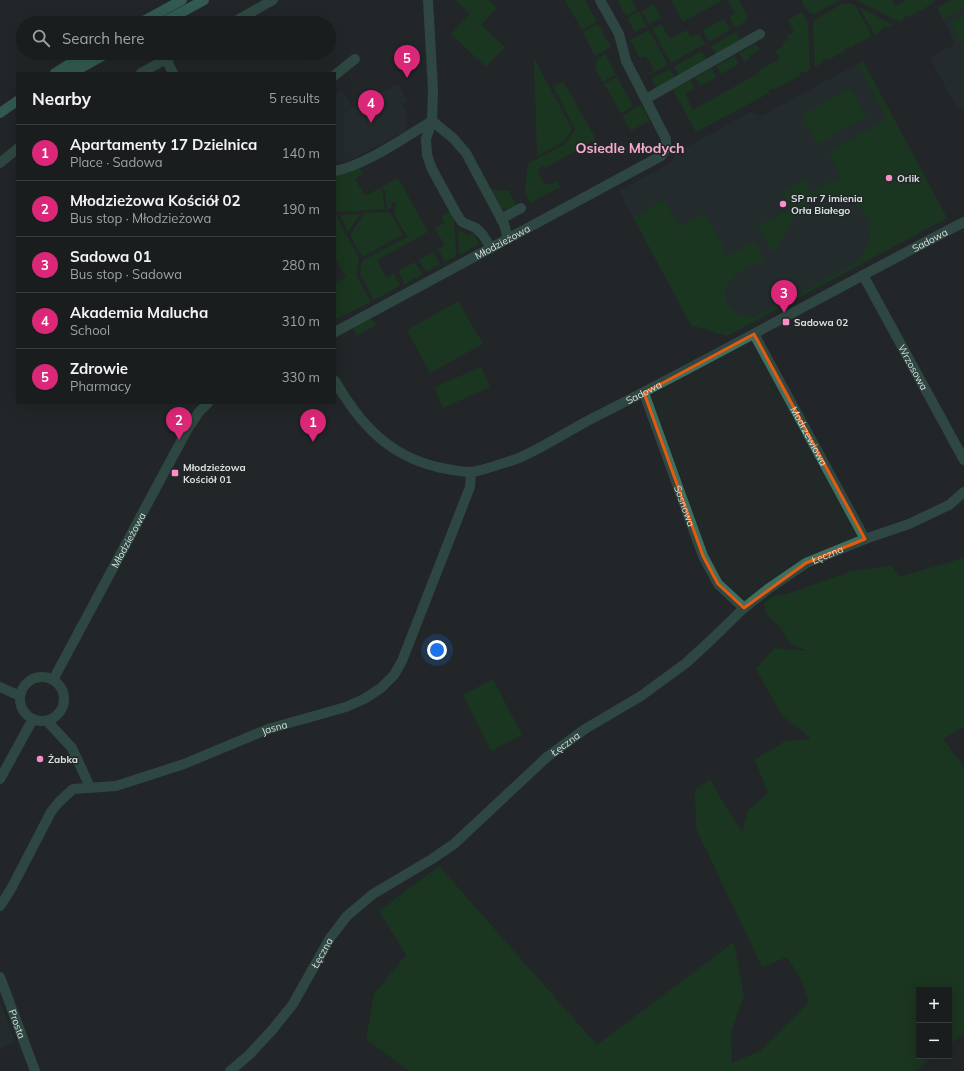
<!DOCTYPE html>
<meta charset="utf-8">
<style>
:root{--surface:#1a1d1e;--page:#272a2b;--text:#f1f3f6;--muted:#9fa2a4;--line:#383b3c;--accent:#db2777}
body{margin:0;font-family:Mulish,sans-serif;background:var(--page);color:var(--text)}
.controls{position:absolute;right:12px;bottom:12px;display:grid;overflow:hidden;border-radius:0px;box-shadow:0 4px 16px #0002}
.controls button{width:36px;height:36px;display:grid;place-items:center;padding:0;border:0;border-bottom:1px solid var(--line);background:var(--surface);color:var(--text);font:20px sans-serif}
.you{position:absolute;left:437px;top:650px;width:14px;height:14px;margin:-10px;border:3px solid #fff;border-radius:50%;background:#1a73e8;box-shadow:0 0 0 6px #1a73e833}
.badge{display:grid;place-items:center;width:26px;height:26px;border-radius:50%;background:var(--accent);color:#fff;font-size:13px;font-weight:700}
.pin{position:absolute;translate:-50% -33px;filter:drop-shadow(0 1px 2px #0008)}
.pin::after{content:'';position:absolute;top:21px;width:14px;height:12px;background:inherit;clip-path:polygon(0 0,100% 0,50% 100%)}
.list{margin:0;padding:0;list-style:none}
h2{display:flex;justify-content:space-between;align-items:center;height:52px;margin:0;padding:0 16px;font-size:17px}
h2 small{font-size:13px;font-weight:400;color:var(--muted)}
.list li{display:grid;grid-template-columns:26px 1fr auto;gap:12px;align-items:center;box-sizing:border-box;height:56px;padding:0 16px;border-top:1px solid var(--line)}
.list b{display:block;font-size:15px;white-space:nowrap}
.list p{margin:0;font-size:13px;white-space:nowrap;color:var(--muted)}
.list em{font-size:13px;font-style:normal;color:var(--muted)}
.icon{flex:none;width:22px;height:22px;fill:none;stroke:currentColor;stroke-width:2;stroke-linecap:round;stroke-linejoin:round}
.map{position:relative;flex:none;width:964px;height:1071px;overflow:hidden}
.search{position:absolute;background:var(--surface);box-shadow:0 4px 16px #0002;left:16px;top:16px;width:320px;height:44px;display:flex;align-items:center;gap:10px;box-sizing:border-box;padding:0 14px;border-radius:22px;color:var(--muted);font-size:15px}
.panel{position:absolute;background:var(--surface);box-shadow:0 4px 16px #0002;left:16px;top:72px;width:320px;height:332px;border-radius:0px}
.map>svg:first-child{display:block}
.built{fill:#263234}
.green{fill:#104818}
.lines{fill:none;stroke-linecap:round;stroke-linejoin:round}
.street{stroke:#3e7062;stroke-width:10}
.secondary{stroke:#459984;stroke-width:10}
.marked{fill:none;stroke:#e8590c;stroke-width:3;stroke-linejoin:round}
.poi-dot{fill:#f98fc9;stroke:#222728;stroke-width:1.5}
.labels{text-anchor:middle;stroke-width:3;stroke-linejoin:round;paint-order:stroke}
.poi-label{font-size:10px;font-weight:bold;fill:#dbdfdf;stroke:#222728;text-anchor:start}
.street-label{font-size:10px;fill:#dbdfdf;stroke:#222728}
.district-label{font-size:14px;font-weight:bold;fill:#f5abd1;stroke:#222728}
</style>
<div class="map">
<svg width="964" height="1071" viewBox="0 0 964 1071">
<rect width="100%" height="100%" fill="#222728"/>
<path class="built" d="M964,8V112L962,108L956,106L930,58L955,44L943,19Z
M863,61L947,218L727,336L691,325L619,191L669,164L673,159L676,153L751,112L761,116Z
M398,84L408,101L402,104L408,115L405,131L348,161H335V96L342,91L352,108Z
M0,1001L15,1042L0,1048Z"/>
<path class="green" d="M455,0H488L497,8L481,25L505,47L486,67L451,34L470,14Z
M565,0H585L597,22L582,30Z
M617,0H632L637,10L626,16Z
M671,0H723L683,22Z
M728,0H739L747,16L746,21L735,28L729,17L735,13Z
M801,0H840L815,14C807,14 804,6 801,0Z
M856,0H892L895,6L906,0H935V2L909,17L908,15L900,22Z
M952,0H964V8L943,19L937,8Z
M848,3L855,5L872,36L850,48L849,46L844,49L845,51L828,60L827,58L822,61V63L815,67L813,27L815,20L842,4Z
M654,4L661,18L649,24L642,11Z
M859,7L893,25L887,28L886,26L881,29V31L875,35Z
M639,11L646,26L635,32L627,18Z
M802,12L808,24L810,70L804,73L803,71L799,74V76L774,90L773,88L768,91L769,93L696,132L673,90L690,80L695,88L685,94L693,110L759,73L758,71L780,59L775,51L783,47L782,43L789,39L787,36L794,32L788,20Z
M964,14V48L950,22Z
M724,19L730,30L709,42L703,30Z
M598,24L611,47L595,56L583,32Z
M661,24L670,39L687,30L691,37L699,33L705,44L671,63L652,29Z
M649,30L668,65L649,75L648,74L654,70L646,56L640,58L630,40Z
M736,32L741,41L717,55L711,46Z
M756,44L760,50L749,56L750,58L744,62L739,53Z
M702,51L707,60L679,76L675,68V66Z
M605,54L616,75L603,82L595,68L597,59Z
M734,56L739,64L721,74L716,66Z
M534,58L572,129L564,142L537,156Z
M863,61L947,218L727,336L691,325L633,217L664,200L679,227L705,213L728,256L754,242L764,260C754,266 740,270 732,279C715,298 733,319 756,316L856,263C861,257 867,250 869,242C875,212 845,187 817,198C796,206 786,236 772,253L758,226L791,209L782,192L804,179L811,192L841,176L828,151L887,119L858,64Z
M712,68L717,77L700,86L695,78Z
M670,69L675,78L657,89L651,79Z
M617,77L633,106L621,113L604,84Z
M563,81L596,139L545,168L543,166L537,170L544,184L546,183L548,185L557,181L560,187L530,203L525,192L528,163L565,144L575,129L553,87Z
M851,88L867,117L817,144L802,115Z
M641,105L650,120L631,131L622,116Z
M359,167L363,174L355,179L365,196L380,188L383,193L385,209L338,212L335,206V174L351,172Z
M398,178L428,232L377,260L386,278L394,274L400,286L374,300L360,274L362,261L407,237L394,213L396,202H392L391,208L387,209L385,192L382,187Z
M488,189L509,191L517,206L507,210L498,207Z
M450,211L454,217L456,256L445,262L438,249L445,246L435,228L445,223L441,216Z
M388,212L391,214L403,235L362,257L350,235L364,213Z
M335,213L359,259L356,275L371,302L336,319L335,283L346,277L335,258Z
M360,214L348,232L340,215Z
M473,230L478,234L475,237L478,241L477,245L459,255L458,233L459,231L470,236Z
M433,252L440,264L426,272L419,260Z
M415,262L422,274L405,284L398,271Z
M458,301L483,344L430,373L407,330Z
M371,318L376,325L357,335L353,328Z
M481,367L490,387L443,408L434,387Z
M964,558V728L963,727L943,739L964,767V1033L949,1045V990H919V1056H935L915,1071H409L366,1039L374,994L406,955L379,911L439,866L597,1045L734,942L744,996L731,1033L732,1063L760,1051L809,1002L801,979L787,957L762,967L696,828L695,790L710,779L727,809L742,832L748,810L768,793L755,760L785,741L811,739L781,714L756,669L774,648L809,651L790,644L780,627L766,614L764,603L775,595L787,594L852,571L892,566L899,577Z
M493,679L522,735L491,751L463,695Z"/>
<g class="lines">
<g class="street">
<path d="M428,0L433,90L432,121L426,139L427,155L432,169L456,213L462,222L476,228L483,235L491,248"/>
<path d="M232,23L273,0"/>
<path d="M166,59L173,73"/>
<path d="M141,73L177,53"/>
<path d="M335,75L355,59"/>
<path d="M646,99L760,34"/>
<path d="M432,121L453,138L466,153L504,224L508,239"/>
<path d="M0,163L17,149"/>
<path d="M335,171C366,165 405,137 432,121"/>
<path d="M501,219L521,208"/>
<path id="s1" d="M863,275L964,460"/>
<path id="s2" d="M335,332L661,156L666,149V139L626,61L619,34L600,0"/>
<path id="s3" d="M754,334L865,539"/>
<path id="s4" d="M335,381C360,424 388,455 437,467C448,469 459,472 470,472C478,472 487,468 495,466C503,463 511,461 519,458C544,447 568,431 593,418C718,355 840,286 964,222"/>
<path id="s5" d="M644,393L703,556L718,584L744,608"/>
<circle cx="42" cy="699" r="22"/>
<path id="s6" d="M53,680L187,430L199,412L208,403"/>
<path d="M0,687L20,696"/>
<path d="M47,721L72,748L90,787"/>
<path d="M0,779L33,719"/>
<path id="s7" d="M0,906L11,889L51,812L59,802L73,789L116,786L184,764L268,729L346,707L364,699L381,688L394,675L402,661L470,487L471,472"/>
<path id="s8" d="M0,977L35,1071"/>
<path id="s9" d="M230,1071L249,1055L273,1029L293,1004L330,938L347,916L373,894L432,859L454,844L547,757L585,729L641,696L686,663L710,641L744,608L768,589L806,563L865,539L909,524L949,505L964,492"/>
</g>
<path class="secondary" d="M140,23L182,0
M162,23L204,0
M55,73L87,53
M72,73L108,53
M0,113L17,101"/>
</g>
<path d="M0 0H964V1071H0ZM754,334L865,539L806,563L744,608L718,584L703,556L644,393Z" fill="#222728" fill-opacity=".55" fill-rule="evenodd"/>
<path class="marked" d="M754,334L865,539L806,563L744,608L718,584L703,556L644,393Z"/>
<g class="poi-dot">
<circle cx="889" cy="178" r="4"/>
<circle cx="783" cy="204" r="4"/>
<rect x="782" y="318" width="8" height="8" rx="2"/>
<rect x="171" y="469" width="8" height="8" rx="2"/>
<circle cx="40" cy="759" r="4"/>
</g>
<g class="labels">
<g class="poi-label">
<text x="897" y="182">Orlik</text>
<text x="791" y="202">SP nr 7 imienia<tspan x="791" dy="12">Orła Białego</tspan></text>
<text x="794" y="326">Sadowa 02</text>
<text x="183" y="471">Młodzieżowa<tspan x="183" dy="12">Kościół 01</tspan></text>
<text x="48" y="763">Żabka</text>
</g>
<g class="street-label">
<text dy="4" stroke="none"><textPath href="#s4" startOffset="687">Sadowa</textPath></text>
<text dy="4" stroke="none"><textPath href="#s2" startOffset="190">Młodzieżowa</textPath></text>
<text dy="4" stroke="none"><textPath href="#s1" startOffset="105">Wrzosowa</textPath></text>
<text dy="4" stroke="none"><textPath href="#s4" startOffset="363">Sadowa</textPath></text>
<text dy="4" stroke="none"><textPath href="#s3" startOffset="116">Modrzewiowa</textPath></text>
<text dy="4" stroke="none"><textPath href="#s5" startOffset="120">Sosnowa</textPath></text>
<text dy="4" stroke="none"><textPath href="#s6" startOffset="159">Młodzieżowa</textPath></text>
<text dy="4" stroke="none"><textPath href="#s9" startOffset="800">Łęczna</textPath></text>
<text dy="4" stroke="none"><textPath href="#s7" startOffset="351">Jasna</textPath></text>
<text dy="4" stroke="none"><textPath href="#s9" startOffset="475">Łęczna</textPath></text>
<text dy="4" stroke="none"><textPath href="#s9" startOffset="151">Łęczna</textPath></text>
<text dy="4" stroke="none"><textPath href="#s8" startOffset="50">Prosta</textPath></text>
</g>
<g class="district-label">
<text x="630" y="153">Osiedle Młodych</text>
</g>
</g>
</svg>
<div class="controls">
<button>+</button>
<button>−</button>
</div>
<div class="you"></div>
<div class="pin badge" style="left:313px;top:442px">1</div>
<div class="pin badge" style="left:179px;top:440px">2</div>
<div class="pin badge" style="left:784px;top:313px">3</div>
<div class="pin badge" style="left:371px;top:123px">4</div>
<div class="pin badge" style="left:407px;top:78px">5</div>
<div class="search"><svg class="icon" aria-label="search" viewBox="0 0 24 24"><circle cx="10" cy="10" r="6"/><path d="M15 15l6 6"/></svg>Search here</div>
<section class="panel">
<h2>Nearby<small>5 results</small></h2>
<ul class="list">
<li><span class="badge">1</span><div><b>Apartamenty 17 Dzielnica</b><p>Place · Sadowa</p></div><em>140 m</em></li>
<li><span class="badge">2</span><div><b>Młodzieżowa Kościół 02</b><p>Bus stop · Młodzieżowa</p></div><em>190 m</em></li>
<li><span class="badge">3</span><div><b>Sadowa 01</b><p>Bus stop · Sadowa</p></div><em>280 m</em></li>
<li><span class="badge">4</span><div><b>Akademia Malucha</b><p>School</p></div><em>310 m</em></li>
<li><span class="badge">5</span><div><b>Zdrowie</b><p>Pharmacy</p></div><em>330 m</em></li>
</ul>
</section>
</div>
